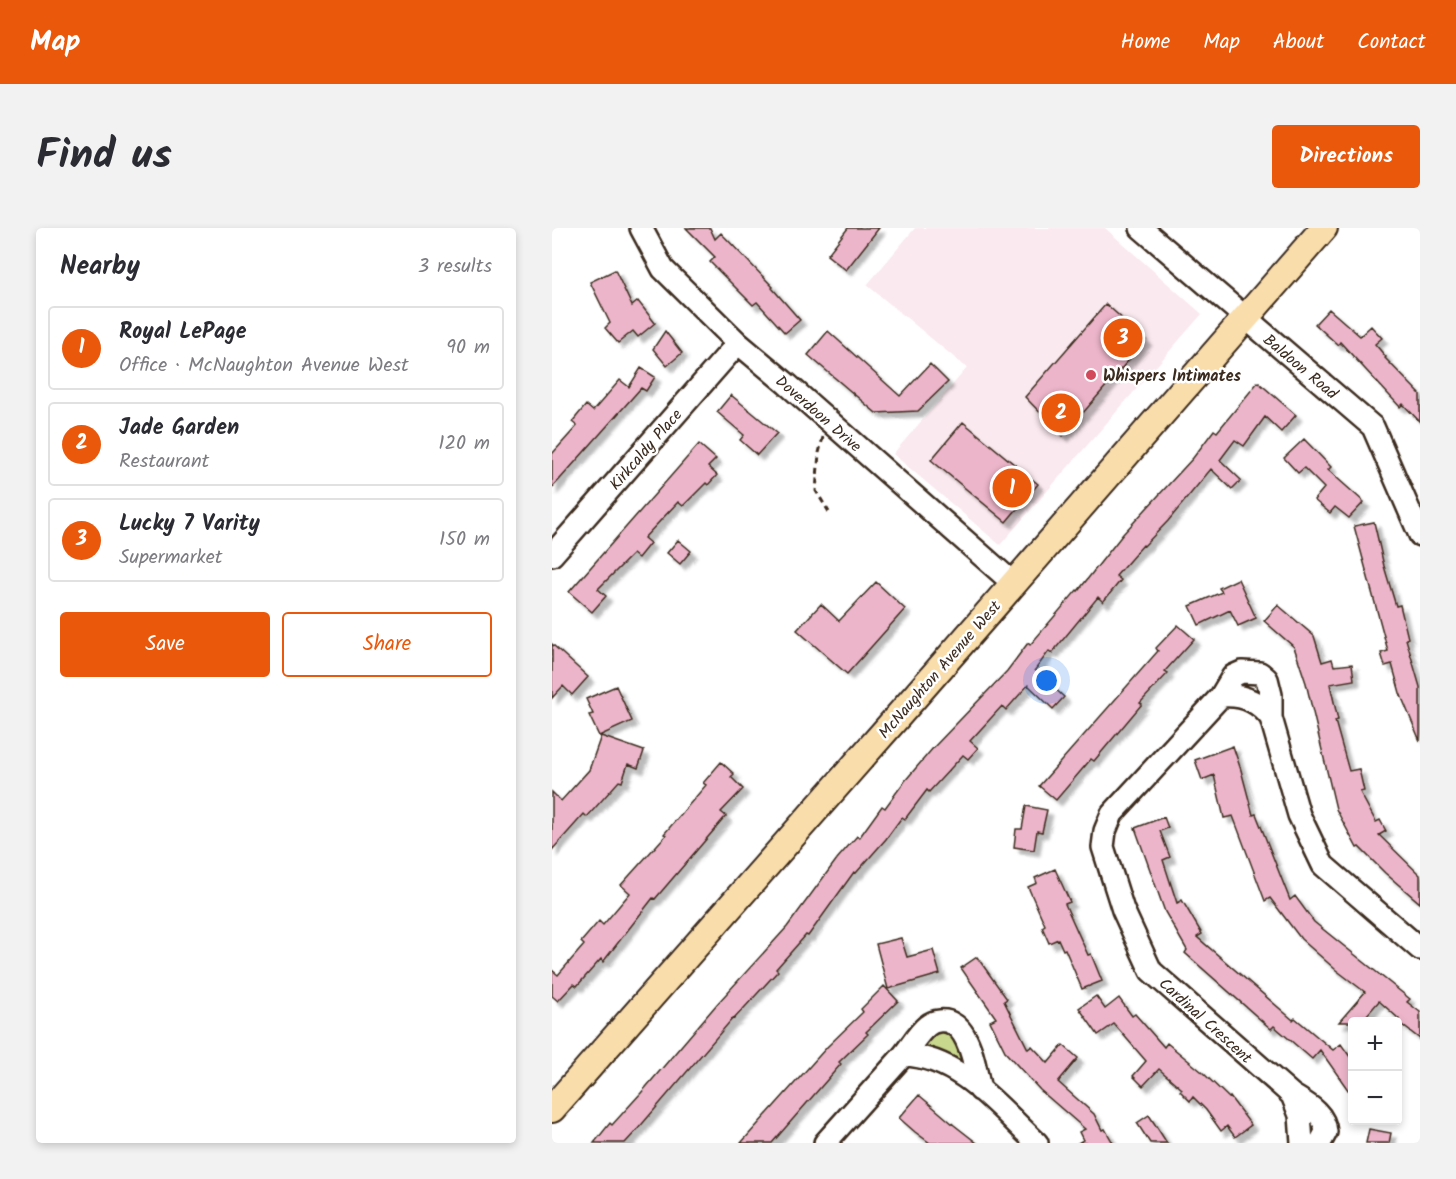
<!DOCTYPE html>
<meta charset="utf-8">
<style>
:root{--surface:#fff;--page:#f2f2f3;--text:#2b2b33;--muted:#7c7c81;--line:#e1e1e2;--accent:#ea580c}
body{margin:0;font-family:Kalam,sans-serif;background:var(--page);color:var(--text)}
.controls{position:absolute;right:18px;bottom:18px;display:grid;overflow:hidden;border-radius:6px;box-shadow:0 3px 9px #0003}
.controls button{width:54px;height:54px;display:grid;place-items:center;padding:0;border:0;border-bottom:2px solid var(--line);background:var(--surface);color:var(--text);font:30px sans-serif}
.you{position:absolute;left:495px;top:453px;width:21px;height:21px;margin:-15px;border:4px solid #fff;border-radius:50%;background:#1a73e8;box-shadow:0 0 0 9px #1a73e833}
.badge{display:grid;place-items:center;width:39px;height:39px;border-radius:50%;background:var(--accent);color:#fff;font-size:20px;font-weight:700}
.pin{position:absolute;translate:-50% -50%;border:3px solid #fff;box-shadow:0 2px 6px #0006}
.list{margin:0;padding:0;list-style:none}
h2{display:flex;justify-content:space-between;align-items:center;height:78px;margin:0;padding:0 24px;font-size:26px}
h2 small{font-size:20px;font-weight:400;color:var(--muted)}
.list li{display:grid;grid-template-columns:39px 1fr auto;gap:18px;align-items:center;box-sizing:border-box;height:84px;margin:0 12px 12px;padding:0 12px;border:2px solid var(--line);border-radius:6px}
.list b{display:block;font-size:22px;white-space:nowrap}
.list p{margin:0;font-size:20px;white-space:nowrap;color:var(--muted)}
.list em{font-size:20px;font-style:normal;color:var(--muted)}
.actions{display:flex;gap:12px;padding:18px 24px}
.actions a{flex:1;padding:14px 0;border:2px solid var(--accent);border-radius:6px;text-align:center;font-size:21px;color:var(--accent)}
.actions .main{background:var(--accent);color:#fff}
.map{position:relative;flex:none;width:868px;height:915px;overflow:hidden;border-radius:6px}
header{display:flex;align-items:center;gap:36px;box-sizing:border-box;height:84px;padding:0 30px;background:var(--accent);color:#fff}
header strong{font-size:28px}
nav{display:flex;gap:33px;margin-inline-start:auto;font-size:21px}
.intro{display:flex;align-items:center;justify-content:space-between;box-sizing:border-box;height:144px;padding:0 36px}
h1{margin:0;font-size:42px}
.button{padding:15px 27px;border-radius:6px;background:var(--accent);color:#fff;font-size:21px;font-weight:700}
main{display:flex;gap:36px;padding:0 36px}
aside{flex:1;background:var(--surface);border-radius:6px;box-shadow:0 3px 9px #0003}
.map>svg:first-child{display:block}
.built{fill:#fae9ef}
.green{fill:#c8d88c;stroke:#828155;stroke-width:1.5}
.building{fill:#edb5ca;stroke:#3b2a1e;stroke-width:1.5;filter:url(#shadow)}
.lines{fill:none;stroke-linecap:round;stroke-linejoin:round}
.minor-casing{stroke:#3b2a1e;stroke-width:26}
.major-casing{stroke:#3b2a1e;stroke-width:30}
.path{stroke:#3b2a1e;stroke-width:3;stroke-dasharray:6 4.5;stroke-linecap:butt}
.minor{stroke:#fff;stroke-width:21}
.major{stroke:#f9ddab;stroke-width:26}
.poi-dot{fill:#d1495b;stroke:#fff;stroke-width:2}
.labels{text-anchor:middle;stroke-width:5;stroke-linejoin:round;paint-order:stroke}
.street-label{font-size:16px;fill:#3b2a1e;stroke:#fff}
.poi-label{font-size:16px;font-weight:bold;fill:#3b2a1e;stroke:#fff;text-anchor:start}
</style>
<header>
<strong>Map</strong>
<nav><a>Home</a><a>Map</a><a>About</a><a>Contact</a></nav>
</header>
<div class="intro"><h1>Find us</h1><a class="button">Directions</a></div>
<main>
<aside>
<h2>Nearby<small>3 results</small></h2>
<ul class="list">
<li><span class="badge">1</span><div><b>Royal LePage</b><p>Office · McNaughton Avenue West</p></div><em>90 m</em></li>
<li><span class="badge">2</span><div><b>Jade Garden</b><p>Restaurant</p></div><em>120 m</em></li>
<li><span class="badge">3</span><div><b>Lucky 7 Varity</b><p>Supermarket</p></div><em>150 m</em></li>
</ul>
<div class="actions"><a class="main">Save</a><a>Share</a></div>
</aside>
<div class="map">
<svg width="868" height="915" viewBox="0 0 868 915">
<defs>
<filter id="shadow"><feDropShadow dx="5.5" dy="5.5" stdDeviation="1.5" flood-color="#0004"/></filter>
</defs>
<rect width="100%" height="100%" fill="#fff"/>
<filter id="ink" filterUnits="userSpaceOnUse"><feTurbulence type="fractalNoise" baseFrequency=".0167" numOctaves="2"/><feDisplacementMap in="SourceGraphic" scale="12" xChannelSelector="R" yChannelSelector="G"/><feConvolveMatrix kernelMatrix="1 2 1 2 8 2 1 2 1" color-interpolation-filters="sRGB"/></filter>
<g filter="url(#ink)">
<path class="built" d="M363,0H553L650,86L448,317L341,226L415,140L315,57Z"/>
<path class="green" d="M397,802L408,822L413,838L392,825L373,819L382,803Z"/>
<path class="building" d="M134,0H158L163,11L169,5L221,59L220,60L248,92L233,105L205,74L201,77L158,34L163,29Z
M296,0H327L294,42L275,27Z
M63,42L80,78L86,73L103,95L86,109L81,103L66,115L53,100L58,95L38,54Z
M554,76L594,112L511,208L473,169Z
M777,81L808,108L819,98L830,110L823,116L834,129L833,130L868,166V194L851,176L848,179L788,114L786,117L763,96Z
M113,103L130,125L115,138L101,121Z
M276,103L348,168L378,136L396,154L366,183L324,185L256,127Z
M89,140L103,149L94,163L89,160L0,260V226L25,198L20,194L34,177L41,183L68,152L77,159Z
M706,154L744,187L729,204L713,189L692,218L683,212L668,232L689,252L680,261L659,241L616,293L592,318L591,317L564,348L569,352L551,374L546,369L500,425L497,423L483,442L512,469L501,481L476,457L454,482L450,478L418,513L426,520L416,531L411,527L377,564L375,562L353,591L350,589L334,611L304,645L302,644L256,708L254,707L224,741L226,743L182,791L181,790L85,902L73,915H42L58,895L60,897L89,865L165,776L235,699L285,631L305,608L307,610L330,578L333,580L352,554L381,520L455,443L476,415L478,417L525,362L526,363L571,306L641,230L662,202L665,204Z
M179,167L225,205L205,227L188,212L192,207L165,184Z
M411,194L486,256L454,294L379,232Z
M752,211L779,239L776,242L812,274L797,290L783,279L778,285L762,272L772,260L752,240L746,245L732,230Z
M147,216L164,231L156,239L165,247L156,257L154,255L131,278L126,274L92,310L98,315L86,330L81,326L46,361L54,368L40,384L17,364Z
M822,294L832,338L844,378L848,377L856,410L854,411L868,459V513L848,465L840,436L833,438L829,425L836,423L802,298Z
M126,312L139,323L128,336L115,325Z
M686,351L704,390L686,398L678,382L647,397L638,378L670,364L667,360Z
M324,354L353,381L295,446L245,402L269,376L287,393Z
M726,377L762,408L770,434L780,431L782,438L800,436L802,452L778,456L786,492L783,493L797,543L807,541L812,563L808,564L824,594L828,592L834,603L827,607L868,647V675L833,645L807,619L805,620L784,581L754,455L742,419L712,393Z
M626,397L642,411L613,443L616,445L588,475L590,476L542,533L539,531L504,572L487,558L606,423L604,420Z
M0,416L36,449L20,467L11,458L0,470Z
M64,458L80,493L47,508L37,487L41,486L34,471Z
M49,508L92,523L86,540L76,536L70,554L67,553L35,589L32,586L0,622V564L9,573L37,542Z
M681,518L689,542L701,587L704,586L738,672L743,668L762,694L858,771L855,774L868,784V811L846,794L847,791L827,773L809,794H787L813,764L784,742L749,711L718,670L713,673L681,588L672,590L662,547L650,552L643,532Z
M169,534L182,546L179,549L191,561L169,584L174,588L103,671L101,670L51,734L49,731L25,758L22,756L6,773L0,768V742L6,747L32,717L29,714L47,693L51,697L78,665L69,657L114,607L112,606L154,557L151,555Z
M474,578L495,582L490,604L485,603L482,622L462,619L464,601H470Z
M612,589L616,600L608,603L618,629L611,632L625,675L630,672L650,706L645,709L741,792L743,790L781,822L789,816L801,833V869L768,822L760,831L722,798L719,801L633,725L635,722L613,684L583,600Z
M503,641L518,674L513,676L536,727L539,726L550,753L530,761L513,721L511,722L506,711L497,715L490,699L493,697L476,659L485,655L483,650Z
M349,710L355,729L381,722L388,746L336,761L324,716Z
M425,729L455,771L452,773L476,821L480,818L496,835L511,817L526,830L506,854L542,886L550,902L553,901L561,915H526L531,912L527,904L533,901L488,862L454,825L438,793L444,790L409,740Z
M332,758L346,773L314,804L316,806L287,834L289,836L220,915H189L275,819L311,784L309,781Z
M544,768L553,781L567,770L580,788L583,786L612,819L615,815L649,843L677,870L678,869L699,897L683,909L675,898L669,903L654,882L641,869L638,873L628,863L630,861L607,841L591,858L581,848L594,833L562,796L546,807L527,780Z
M367,867L402,897L425,915H378L363,904L347,890Z
M597,887L615,915H598L585,895Z
M817,901L839,905L837,915H814Z"/>
<g class="lines">
<defs>
<path id="minor" d="M89,0L111,41L186,115L235,156L461,355
M589,0L821,199L868,307
M0,327L186,115
M669,468C690,466 707,473 719,490
M352,827C408,829 446,879 485,915
M740,867C756,877 772,884 774,904L768,915
M273,915C298,887 324,858 349,830C358,820 365,806 375,798C382,792 394,791 401,796C419,806 424,844 428,862
M750,915L748,887L740,867L599,743L571,682L551,619L553,603L560,586L669,468L681,448L690,444L708,445L715,451L719,467V490L747,587L771,637L868,721"/>
<path id="major" d="M0,881L333,503L772,0"/>
</defs>
<use href="#minor" class="minor-casing"/>
<use href="#major" class="major-casing"/>
<path class="path" d="M271,209L267,225L264,263L277,284"/>
<use href="#minor" class="minor"/>
<use href="#major" class="major"/>
</g>
</g>
<circle class="poi-dot" cx="539" cy="147" r="6"/>
<g class="labels">
<g class="street-label">
<text transform="translate(749 138) rotate(40)" y="6">Baldoon Road</text>
<text transform="translate(267 185) rotate(41)" y="6">Doverdoon Drive</text>
<text transform="translate(93 221) rotate(-49)" y="6">Kirkcaldy Place</text>
<text transform="translate(387 441) rotate(-49)" y="6">McNaughton Avenue West</text>
<text transform="translate(654 792) rotate(42)" y="6">Cardinal Crescent</text>
</g>
<g class="poi-label">
<text x="551" y="153">Whispers Intimates</text>
</g>
</g>
</svg>
<div class="controls">
<button>+</button>
<button>−</button>
</div>
<div class="you"></div>
<div class="pin badge" style="left:460px;top:260px">1</div>
<div class="pin badge" style="left:509px;top:185px">2</div>
<div class="pin badge" style="left:571px;top:110px">3</div>
</div>
</main>
